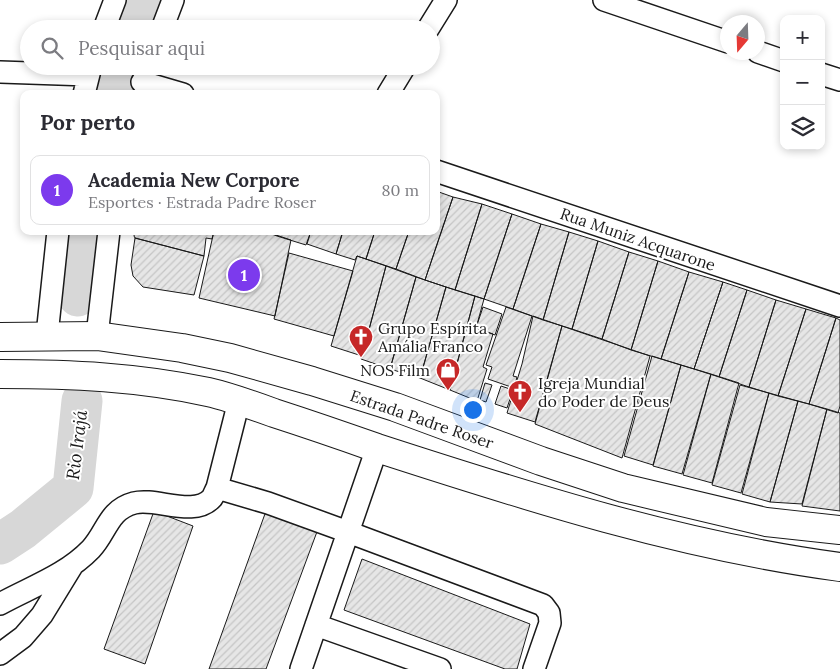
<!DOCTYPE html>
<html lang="pt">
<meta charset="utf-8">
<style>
:root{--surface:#fff;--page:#f7f7f7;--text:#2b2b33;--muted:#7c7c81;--line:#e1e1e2;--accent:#7c3aed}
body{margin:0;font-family:Lora,serif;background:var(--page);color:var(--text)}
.controls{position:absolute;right:15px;top:15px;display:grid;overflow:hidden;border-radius:10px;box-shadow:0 2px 8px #0003}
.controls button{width:45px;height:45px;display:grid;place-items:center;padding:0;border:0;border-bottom:1px solid var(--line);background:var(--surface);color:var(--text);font:25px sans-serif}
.compass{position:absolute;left:720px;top:15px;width:45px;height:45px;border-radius:50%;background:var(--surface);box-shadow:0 2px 8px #0003;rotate:199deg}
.you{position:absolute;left:472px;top:409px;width:18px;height:18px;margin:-12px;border:4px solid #fff;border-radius:50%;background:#1a73e8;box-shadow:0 0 0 8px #1a73e833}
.badge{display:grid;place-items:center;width:32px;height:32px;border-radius:50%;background:var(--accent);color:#fff;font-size:16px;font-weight:700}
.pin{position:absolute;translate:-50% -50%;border:2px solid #fff;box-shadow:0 1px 5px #0006}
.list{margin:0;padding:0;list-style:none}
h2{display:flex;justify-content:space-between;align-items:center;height:65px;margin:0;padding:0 20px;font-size:21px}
h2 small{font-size:16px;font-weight:400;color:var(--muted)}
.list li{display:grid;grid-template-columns:32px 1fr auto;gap:15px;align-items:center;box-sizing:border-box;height:70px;margin:0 10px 10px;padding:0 10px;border:1px solid var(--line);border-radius:10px}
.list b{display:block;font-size:19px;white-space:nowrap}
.list p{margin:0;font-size:16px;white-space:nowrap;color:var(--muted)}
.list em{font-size:16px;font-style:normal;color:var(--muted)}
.icon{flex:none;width:28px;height:28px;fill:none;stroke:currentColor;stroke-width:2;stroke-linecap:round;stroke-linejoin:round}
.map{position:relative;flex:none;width:840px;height:669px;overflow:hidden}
.search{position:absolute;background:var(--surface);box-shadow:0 2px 8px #0003;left:20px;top:20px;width:420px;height:55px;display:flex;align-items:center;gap:12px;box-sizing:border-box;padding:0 18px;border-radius:28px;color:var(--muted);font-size:19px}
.panel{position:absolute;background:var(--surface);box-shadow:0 2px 8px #0003;left:20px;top:90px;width:420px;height:145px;border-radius:10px}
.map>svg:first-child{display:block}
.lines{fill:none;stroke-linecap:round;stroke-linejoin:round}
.river{stroke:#d7d7d7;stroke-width:41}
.building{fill:url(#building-hatch);stroke:#1a1a1a}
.street-casing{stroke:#1a1a1a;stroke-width:24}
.primary-casing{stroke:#1a1a1a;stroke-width:30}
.street{stroke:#fff;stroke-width:21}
.primary{stroke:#fff;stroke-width:28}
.labels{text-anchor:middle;stroke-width:4;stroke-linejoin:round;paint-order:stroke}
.street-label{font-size:16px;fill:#1a1a1a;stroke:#fff}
.poi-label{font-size:16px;fill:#1a1a1a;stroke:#fff;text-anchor:start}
.water-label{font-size:18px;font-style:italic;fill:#1a1a1a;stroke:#fff}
</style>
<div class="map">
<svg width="840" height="669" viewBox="0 0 840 669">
<defs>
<pattern id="building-hatch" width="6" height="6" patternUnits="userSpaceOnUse" patternTransform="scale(1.25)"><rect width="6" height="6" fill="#e6e6e6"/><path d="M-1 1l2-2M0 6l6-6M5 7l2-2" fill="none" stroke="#c5c5c5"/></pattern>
</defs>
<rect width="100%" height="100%" fill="#fff"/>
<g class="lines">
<path class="river" d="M132,29L144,0
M113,94L121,66
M78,296L87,231
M0,544L23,529L73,488L82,401"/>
</g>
<path class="building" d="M436,191L453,197L425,280L396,269L409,231H436Z
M453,197L482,204L455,290L425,280Z
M482,204L512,214L484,299L455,290Z
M512,214L541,224L513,309L484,299Z
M541,224L569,232L543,320L513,309Z
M135,231H214L212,239L206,238L204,256L135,238L134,236Z
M214,231H264L291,240L275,316L199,298Z
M264,231H278L277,236Z
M278,231H311L306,245L277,236Z
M311,231H343L336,254L307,244Z
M343,231H375L366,259L357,256L355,260L336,254Z
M375,231H409L396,269L366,259Z
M569,232L598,241L572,329L543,320Z
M135,238L204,256L194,295L143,287L133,276L131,265Z
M598,241L629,252L602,339L572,329Z
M629,252L658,261L631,350L602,339Z
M289,253L353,271L334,336L274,319Z
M357,256L386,266L362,356L331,346Z
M658,261L689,272L661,359L631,350Z
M386,266L416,277L390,369L361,359Z
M689,272L723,282L694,369L661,359Z
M416,277L446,287L420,378L390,369Z
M723,282L747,290L719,377L694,369Z
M446,287L475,296L450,390L420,378Z
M747,290L776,300L749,387L719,377Z
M475,296L484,299L476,328L493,334L483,367L487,369L477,401L450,390Z
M776,300L806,309L778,396L749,387Z
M483,307L502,314L495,335L476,328Z
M506,307L532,316L513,376L517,377L514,388L488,379L492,367L486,365Z
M806,309L836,318L809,404L778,396Z
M533,316L562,326L535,422L507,413L522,364Z
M836,318L840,320V406L838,413L809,404Z
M562,326L650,356L622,458L535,424Z
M652,356L681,365L653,465L624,456Z
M681,365L711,374L682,474L653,466Z
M711,374L739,383L712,483L683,475Z
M485,383L492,385L486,402L480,400Z
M740,385L769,393L741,493L712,485Z
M501,386L513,390L507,408L495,404Z
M769,393L798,401L770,502L742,494Z
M798,401L827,409L802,504L770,502Z
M827,409L840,413V511L802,506Z
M154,511L193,526L145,664L104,649Z
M266,511L318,529L266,669H209Z
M362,559L530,624L517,669H505L344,610Z"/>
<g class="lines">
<defs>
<path id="street" d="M604,0L728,42
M104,29L115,0
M162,29L173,0
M428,29L446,0
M758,52L784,61
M0,72L88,75
M821,74L840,80
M142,82L183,94
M84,94L91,66
M388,94L405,66
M436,171L840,306
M47,335L58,231
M97,336L109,231
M217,488L239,401
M0,604C31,587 66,575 91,549C107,532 108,510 134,503C156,497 194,518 212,498C214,495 215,491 217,488L268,503L348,532L543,605L549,613L550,623L534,669
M316,625L440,669
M0,654L23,637L42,615L72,566
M301,669L377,448"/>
<path id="primary" d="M0,337L97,336L182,348L230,358L312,381L395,407L541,461L623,488L766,522L840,530
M0,374C71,374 138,377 208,392C230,397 252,405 274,413C308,424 343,436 377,448C528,497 682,546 840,567"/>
</defs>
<use href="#street" class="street-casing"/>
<use href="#primary" class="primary-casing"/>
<use href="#street" class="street"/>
<use href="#primary" class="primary"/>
</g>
<defs>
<symbol id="church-pin" viewBox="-11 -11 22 30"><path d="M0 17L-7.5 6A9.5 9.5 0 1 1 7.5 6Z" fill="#c62828" stroke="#fff"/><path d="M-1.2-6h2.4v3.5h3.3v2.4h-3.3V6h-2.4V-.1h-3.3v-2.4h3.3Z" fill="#fff"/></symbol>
<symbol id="shop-pin" viewBox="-11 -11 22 30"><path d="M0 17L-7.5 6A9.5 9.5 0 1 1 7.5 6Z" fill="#c62828" stroke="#fff"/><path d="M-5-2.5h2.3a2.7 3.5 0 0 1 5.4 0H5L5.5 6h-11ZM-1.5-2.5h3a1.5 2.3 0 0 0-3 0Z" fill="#fff"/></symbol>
</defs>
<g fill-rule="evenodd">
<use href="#church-pin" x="347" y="323" width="28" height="38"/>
<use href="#shop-pin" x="434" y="356" width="28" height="38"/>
<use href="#church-pin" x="506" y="378" width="28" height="38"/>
</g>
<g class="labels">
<g class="street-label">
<text transform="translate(638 239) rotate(19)" y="6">Rua Muniz Acquarone</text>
<text transform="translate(422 419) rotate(19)" y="6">Estrada Padre Roser</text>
</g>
<g class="poi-label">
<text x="378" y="334">Grupo Espírita<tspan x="378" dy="18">Amália Franco</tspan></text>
<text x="430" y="376" text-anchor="end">NOS Film</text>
<text x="538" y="389">Igreja Mundial<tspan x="538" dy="18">do Poder de Deus</tspan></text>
</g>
<g class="water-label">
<text transform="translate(77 445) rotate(-83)" y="6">Rio Irajá</text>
</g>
</g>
</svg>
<div class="controls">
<button>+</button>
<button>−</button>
<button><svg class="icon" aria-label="layers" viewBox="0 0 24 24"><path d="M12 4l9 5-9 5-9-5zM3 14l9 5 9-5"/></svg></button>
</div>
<svg class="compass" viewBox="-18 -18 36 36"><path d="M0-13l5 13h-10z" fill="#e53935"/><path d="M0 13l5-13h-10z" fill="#7c7c81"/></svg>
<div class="you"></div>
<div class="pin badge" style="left:244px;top:275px">1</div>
<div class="search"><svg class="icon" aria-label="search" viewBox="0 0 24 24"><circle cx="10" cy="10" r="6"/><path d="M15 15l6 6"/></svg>Pesquisar aqui</div>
<section class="panel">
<h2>Por perto<small></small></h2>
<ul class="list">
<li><span class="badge">1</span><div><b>Academia New Corpore</b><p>Esportes · Estrada Padre Roser</p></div><em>80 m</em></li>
</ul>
</section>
</div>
